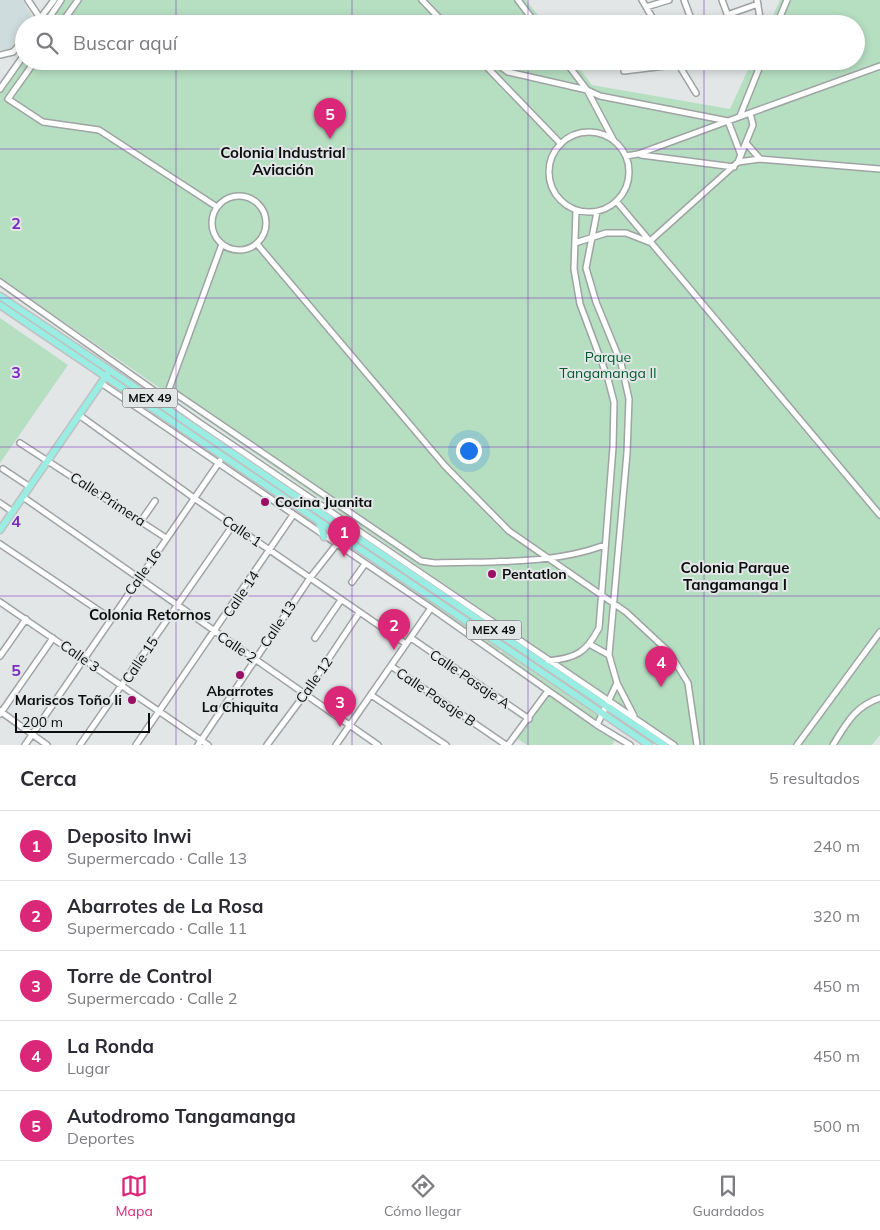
<!DOCTYPE html>
<html lang="es">
<meta charset="utf-8">
<style>
:root{--surface:#fff;--page:#f7f7f7;--text:#2b2b33;--muted:#7c7c81;--line:#e1e1e2;--accent:#db2777}
body{margin:0;font-family:Mulish,sans-serif;background:var(--page);color:var(--text)}
.scale{position:absolute;left:15px;bottom:12px;width:135px;box-sizing:border-box;padding-left:5px;border:2px solid #0c0d0d;border-top:0;font-size:14px;line-height:18px;white-space:nowrap;color:#0c0d0d;-webkit-text-stroke:4px #e2e6e7;paint-order:stroke}
.you{position:absolute;left:468px;top:450px;width:18px;height:18px;margin:-12px;border:4px solid #fff;border-radius:50%;background:#1a73e8;box-shadow:0 0 0 8px #1a73e833}
.badge{display:grid;place-items:center;width:32px;height:32px;border-radius:50%;background:var(--accent);color:#fff;font-size:16px;font-weight:700}
.pin{position:absolute;translate:-50% -41px;filter:drop-shadow(0 1px 2px #0008)}
.pin::after{content:'';position:absolute;top:26px;width:18px;height:15px;background:inherit;clip-path:polygon(0 0,100% 0,50% 100%)}
.list{margin:0;padding:0;list-style:none}
h2{display:flex;justify-content:space-between;align-items:center;height:65px;margin:0;padding:0 20px;font-size:21px}
h2 small{font-size:16px;font-weight:400;color:var(--muted)}
.list li{display:grid;grid-template-columns:32px 1fr auto;gap:15px;align-items:center;box-sizing:border-box;height:70px;padding:0 20px;border-top:1px solid var(--line)}
.list b{display:block;font-size:19px;white-space:nowrap}
.list p{margin:0;font-size:16px;white-space:nowrap;color:var(--muted)}
.list em{font-size:16px;font-style:normal;color:var(--muted)}
.icon{flex:none;width:28px;height:28px;fill:none;stroke:currentColor;stroke-width:2;stroke-linecap:round;stroke-linejoin:round}
.map{position:relative;flex:none;width:880px;height:745px;overflow:hidden}
.search{position:absolute;background:var(--surface);box-shadow:0 2px 8px #0003;left:15px;right:15px;top:15px;height:55px;display:flex;align-items:center;gap:12px;box-sizing:border-box;padding:0 18px;border-radius:28px;color:var(--muted);font-size:19px}
.sheet{height:415px;background:var(--surface)}
nav{display:flex;justify-content:space-around;align-items:center;box-sizing:border-box;height:70px;border-top:1px solid var(--line);background:var(--surface);font-size:14px;color:var(--muted)}
nav a{display:grid;justify-items:center;gap:2px}
nav .on{color:var(--accent)}
.map>svg:first-child{display:block}
.built{fill:#cfdcde}
.green{fill:#b6dfc2}
.lines{fill:none;stroke-linecap:round;stroke-linejoin:round}
.minor-casing{stroke:#9fa3a4;stroke-width:8}
.major-casing{stroke:#c0c0c0;stroke-width:9}
.minor{stroke:#fff;stroke-width:5}
.major{stroke:#99ede2;stroke-width:6}
.grid{fill:none;stroke:#7b2cbf;stroke-width:1;stroke-opacity:0.55}
.poi-dot{fill:#980f63;stroke:#e2e6e7;stroke-width:2}
.labels{text-anchor:middle;stroke-width:4;stroke-linejoin:round;paint-order:stroke}
.shield{fill:#e2e6e7;stroke:#4c4e4e;stroke-width:1}
.shield-label{font-size:12px;font-weight:bold;fill:#0c0d0d}
.park-label{font-size:14px;fill:#06582f;stroke:#e2e6e7}
.street-label{font-size:14px;fill:#0c0d0d;stroke:#e2e6e7}
.poi-label{font-size:14px;font-weight:bold;fill:#0c0d0d;stroke:#e2e6e7;text-anchor:start}
.neighbourhood-label{font-size:15px;font-weight:bold;fill:#0c0d0d;stroke:#e2e6e7}
.grid-label{font-size:16px;text-anchor:middle;font-weight:bold;fill:#7b2cbf;stroke:#e2e6e7;stroke-width:4;stroke-linejoin:round;paint-order:stroke}
</style>
<div class="map">
<svg width="880" height="745" viewBox="0 0 880 745">
<rect width="100%" height="100%" fill="#e2e6e7"/>
<path class="built" d="M0,0H23L35,21L33,24H24V34L11,49L0,50Z"/>
<path class="green" d="M65,0H526L545,24H48Z
M780,0H880V735L872,745H678L0,278V90L24,57V61H574L592,85L730,109L752,61H856V24H769Z
M0,318L68,365L0,463Z
M106,379L318,524L321,533L104,383Z
M378,565L501,648L497,654L374,569Z
M504,650L601,716L597,723L498,655Z
M548,693L615,740L612,745H527L516,738Z"/>
<g class="lines">
<defs>
<path id="minor" d="M28,0L44,24
M422,0L445,24
M518,0L536,24
M642,0L656,24
M684,0L693,24
M722,0L731,24
M757,0L761,24
M646,7L669,0
M727,15L758,4
M36,24L54,0
M45,24L61,0
M61,24L78,0
M777,24L787,0
M0,55L13,52L24,40
M35,61L8,99L43,122L99,130L217,207
M481,61L561,144
M493,61L508,72L587,90L614,141
M565,61L587,90L600,96L728,121L880,66
M677,62L696,93
M624,71L673,65L684,61
M0,89L24,55
M740,116L762,61
M549 172a40 40 0 1 1 80 0a40 40 0 1 1-80 0Z
M746,143L760,159
M641,155L734,167
M626,156L638,154L728,121L741,155
M738,162L760,159L880,169
M212 223a27 27 0 1 1 54 0a27 27 0 1 1-54 0Z
M617,202L880,515
M597,212L586,268L596,302L621,363L629,399L627,453L609,655L617,683L634,716
M575,243L606,233H626L649,242L738,162L753,125L750,113
M222,244L169,389L421,561L435,563C490,561 552,565 605,545
M257,244L445,466L509,531L626,612L669,652L688,683L697,745
M0,282L197,421L674,745
M101,383L431,608L597,725L630,745
M79,415L194,498L406,644
M20,443L166,538
M3,469L30,487
M23,497L378,745
M0,503L13,512
M141,521L155,501
M0,544L110,618
M352,582L365,564
M0,602L208,745
M315,638L341,600
M411,638L529,719
M591,645L609,655
M0,656L26,619
M548,661C576,658 586,653 599,628L613,447L614,402L608,379L580,304L574,269L576,211
M391,666L506,745
M371,695L446,745
M0,711L47,745
M0,714L53,638
M597,725L617,683
M25,745L220,461
M80,745L233,525
M136,745L293,515
M198,745L310,578L344,535
M267,745L305,694L359,613
M336,745L431,608
M508,745L548,691
M797,745L880,632
M833,745C846,724 855,706 880,698"/>
<path id="major" d="M0,296L664,745
M0,305L649,745
M319,521L324,537
M0,530L108,373"/>
</defs>
<use href="#minor" class="minor-casing"/>
<use href="#major" class="major-casing"/>
<use href="#minor" class="minor"/>
<use href="#major" class="major"/>
</g>
<path class="grid" d="M176,0V24M352,0V24M528,0V24M704,0V24M176,61V745M352,61V745M528,61V745M704,61V745M0,149H880M0,298H880M0,447H880M0,596H880"/>
<g class="poi-dot">
<circle cx="265" cy="502" r="5"/>
<circle cx="492" cy="574" r="5"/>
<circle cx="240" cy="675" r="5"/>
<circle cx="132" cy="700" r="5"/>
</g>
<g class="labels">
<g class="shield">
<rect x="122.5" y="388.5" width="55" height="19" rx="4"/>
<rect x="466.5" y="620.5" width="55" height="19" rx="4"/>
</g>
<g class="shield-label">
<text x="150" y="402">MEX 49</text>
<text x="494" y="634">MEX 49</text>
</g>
<g class="park-label">
<text x="608" y="362">Parque<tspan x="608" dy="16">Tangamanga II</tspan></text>
</g>
<g class="street-label">
<text transform="translate(108 499) rotate(33)" y="5">Calle Primera</text>
<text transform="translate(242 531) rotate(34)" y="5">Calle 1</text>
<text transform="translate(143 572) rotate(-55)" y="5">Calle 16</text>
<text transform="translate(241 594) rotate(-56)" y="5">Calle 14</text>
<text transform="translate(278 624) rotate(-56)" y="5">Calle 13</text>
<text transform="translate(237 647) rotate(34)" y="5">Calle 2</text>
<text transform="translate(80 656) rotate(35)" y="5">Calle 3</text>
<text transform="translate(140 660) rotate(-56)" y="5">Calle 15</text>
<text transform="translate(470 679) rotate(34)" y="5">Calle Pasaje A</text>
<text transform="translate(314 680) rotate(-55)" y="5">Calle 12</text>
<text transform="translate(436 697) rotate(34)" y="5">Calle Pasaje B</text>
</g>
<g class="poi-label">
<text x="275" y="507">Cocina Juanita</text>
<text x="502" y="579">Pentatlon</text>
<text x="240" y="696" text-anchor="middle">Abarrotes<tspan x="240" dy="16">La Chiquita</tspan></text>
<text x="122" y="705" text-anchor="end">Mariscos Toño Ii</text>
</g>
<g class="neighbourhood-label">
<text x="283" y="158">Colonia Industrial<tspan x="283" dy="17">Aviación</tspan></text>
<text x="735" y="573">Colonia Parque<tspan x="735" dy="17">Tangamanga I</tspan></text>
<text x="150" y="620">Colonia Retornos</text>
</g>
</g>
<g class="grid-label">
<text x="16" y="229">2</text>
<text x="16" y="378">3</text>
<text x="16" y="527">4</text>
<text x="16" y="676">5</text>
</g>
</svg>
<div class="scale">200 m</div>
<div class="you"></div>
<div class="pin badge" style="left:344px;top:557px">1</div>
<div class="pin badge" style="left:394px;top:650px">2</div>
<div class="pin badge" style="left:340px;top:727px">3</div>
<div class="pin badge" style="left:661px;top:687px">4</div>
<div class="pin badge" style="left:330px;top:139px">5</div>
<div class="search"><svg class="icon" aria-label="search" viewBox="0 0 24 24"><circle cx="10" cy="10" r="6"/><path d="M15 15l6 6"/></svg>Buscar aquí</div>
</div>
<section class="sheet">
<h2>Cerca<small>5 resultados</small></h2>
<ul class="list">
<li><span class="badge">1</span><div><b>Deposito Inwi</b><p>Supermercado · Calle 13</p></div><em>240 m</em></li>
<li><span class="badge">2</span><div><b>Abarrotes de La Rosa</b><p>Supermercado · Calle 11</p></div><em>320 m</em></li>
<li><span class="badge">3</span><div><b>Torre de Control</b><p>Supermercado · Calle 2</p></div><em>450 m</em></li>
<li><span class="badge">4</span><div><b>La Ronda</b><p>Lugar</p></div><em>450 m</em></li>
<li><span class="badge">5</span><div><b>Autodromo Tangamanga</b><p>Deportes</p></div><em>500 m</em></li>
</ul>
</section>
<nav>
<a class="on"><svg class="icon" aria-label="map" viewBox="0 0 24 24"><path d="M3 6l6-2 6 2 6-2v14l-6 2-6-2-6 2zM9 4v14M15 6v14"/></svg>Mapa</a>
<a><svg class="icon" aria-label="directions" viewBox="0 0 24 24"><path d="M12 3l9 9-9 9-9-9zM9 14v-3h6M13 9l2 2-2 2"/></svg>Cómo llegar</a>
<a><svg class="icon" aria-label="saved" viewBox="0 0 24 24"><path d="M7 4h10v16l-5-4-5 4z"/></svg>Guardados</a>
</nav>
